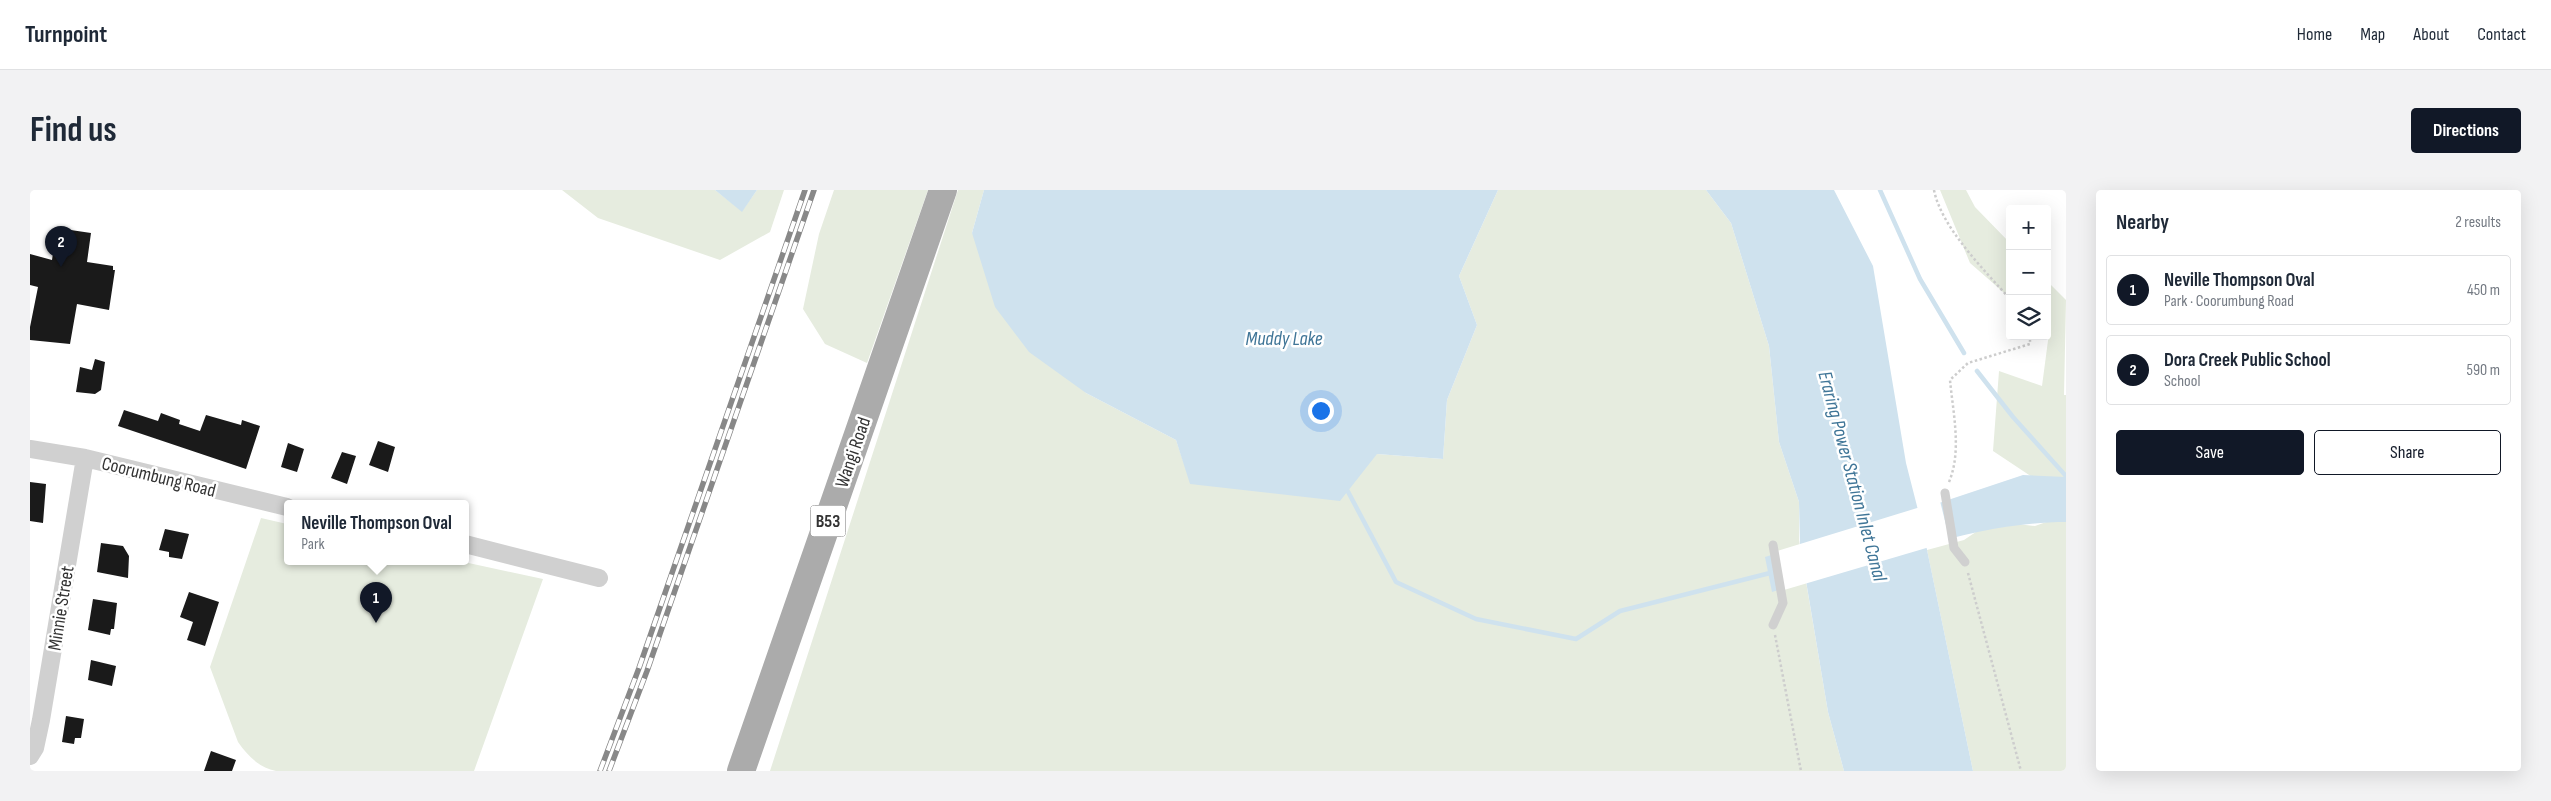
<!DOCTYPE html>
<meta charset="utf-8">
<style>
:root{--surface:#fff;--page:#f2f2f3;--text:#1f2937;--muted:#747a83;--line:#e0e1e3;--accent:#111827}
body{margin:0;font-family:"Sofia Sans Condensed",sans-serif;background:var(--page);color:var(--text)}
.controls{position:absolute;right:15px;top:15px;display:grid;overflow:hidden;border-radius:5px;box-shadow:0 5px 20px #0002}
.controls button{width:45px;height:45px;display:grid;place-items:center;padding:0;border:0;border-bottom:1px solid var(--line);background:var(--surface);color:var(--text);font:25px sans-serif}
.you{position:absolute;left:1290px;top:220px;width:18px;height:18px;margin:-12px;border:4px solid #fff;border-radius:50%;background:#1a73e8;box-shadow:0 0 0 8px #1a73e833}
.badge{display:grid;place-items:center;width:32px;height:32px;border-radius:50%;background:var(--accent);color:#fff;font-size:16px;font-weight:700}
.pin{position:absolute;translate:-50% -41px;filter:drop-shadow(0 1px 2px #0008)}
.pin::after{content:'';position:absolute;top:26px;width:18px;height:15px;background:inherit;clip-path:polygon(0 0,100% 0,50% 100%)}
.popup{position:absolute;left:254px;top:310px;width:185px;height:65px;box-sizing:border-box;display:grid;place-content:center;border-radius:5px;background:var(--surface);filter:drop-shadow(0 1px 4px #0005);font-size:16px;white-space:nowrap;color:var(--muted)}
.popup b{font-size:19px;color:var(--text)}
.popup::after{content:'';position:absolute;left:50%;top:100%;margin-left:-10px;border:10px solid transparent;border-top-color:var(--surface)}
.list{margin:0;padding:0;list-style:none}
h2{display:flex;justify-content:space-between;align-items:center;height:65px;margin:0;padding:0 20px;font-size:21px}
h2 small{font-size:16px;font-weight:400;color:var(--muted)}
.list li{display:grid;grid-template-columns:32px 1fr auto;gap:15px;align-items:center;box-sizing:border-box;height:70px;margin:0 10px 10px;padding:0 10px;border:1px solid var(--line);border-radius:5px}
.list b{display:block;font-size:19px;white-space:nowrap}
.list p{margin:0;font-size:16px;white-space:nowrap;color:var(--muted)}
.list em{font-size:16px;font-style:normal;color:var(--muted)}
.actions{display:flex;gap:10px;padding:15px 20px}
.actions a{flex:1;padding:11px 0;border:1px solid var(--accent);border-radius:5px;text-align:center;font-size:18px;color:var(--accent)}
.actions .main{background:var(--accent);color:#fff}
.icon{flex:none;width:28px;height:28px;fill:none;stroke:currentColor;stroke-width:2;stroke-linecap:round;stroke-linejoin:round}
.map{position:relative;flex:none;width:2036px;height:581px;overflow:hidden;border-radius:5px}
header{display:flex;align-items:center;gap:30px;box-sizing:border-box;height:70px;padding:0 25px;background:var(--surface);border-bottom:1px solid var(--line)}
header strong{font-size:24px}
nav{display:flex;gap:28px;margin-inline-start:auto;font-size:18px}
.intro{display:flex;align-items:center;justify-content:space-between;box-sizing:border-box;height:120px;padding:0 30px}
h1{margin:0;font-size:35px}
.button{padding:12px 22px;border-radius:5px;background:var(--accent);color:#fff;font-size:18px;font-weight:700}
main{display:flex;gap:30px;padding:0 30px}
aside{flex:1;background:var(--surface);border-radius:5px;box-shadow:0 5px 20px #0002}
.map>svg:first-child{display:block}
.green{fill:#e6ecdf}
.water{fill:#cfe2ee}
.pier{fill:#fff}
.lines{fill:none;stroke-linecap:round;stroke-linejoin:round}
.stream{stroke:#cfe2ee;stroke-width:4.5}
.building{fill:#1a1a1a}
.path{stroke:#cdcdcd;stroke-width:2.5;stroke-dasharray:2.5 2.5;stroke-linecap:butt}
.lane{stroke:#d0d0d0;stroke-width:9}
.street{stroke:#d0d0d0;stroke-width:18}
.primary{stroke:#ababab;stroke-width:28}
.rail-casing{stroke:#888;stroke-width:5.5}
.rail{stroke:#fff;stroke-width:4;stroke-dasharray:11;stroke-linecap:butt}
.labels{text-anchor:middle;stroke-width:5;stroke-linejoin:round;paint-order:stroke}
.shield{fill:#fff;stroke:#707070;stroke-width:1}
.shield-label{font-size:18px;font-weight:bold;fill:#333}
.street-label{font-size:19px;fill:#333;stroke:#fff}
.water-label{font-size:20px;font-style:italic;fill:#3f7597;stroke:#fff}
</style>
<header>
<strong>Turnpoint</strong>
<nav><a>Home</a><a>Map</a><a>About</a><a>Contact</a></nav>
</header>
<div class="intro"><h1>Find us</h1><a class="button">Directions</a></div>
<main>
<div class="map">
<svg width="2036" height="581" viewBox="0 0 2036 581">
<rect width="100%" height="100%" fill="#fff"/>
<path class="green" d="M532,0H685L712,21L727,0H754L740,42L690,70L568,28Z
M804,0H898L837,173L795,154L773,119L789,44Z
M928,0H954L942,43L1056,203L1146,250L1161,294L1347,264L1413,269L1417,210L1447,135L1429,86L1468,0H1676L1701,33L1739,156L1749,252L1769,312V350L1798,522L1814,581H740Z
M1910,0H1936L1945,17L1980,53V108L1940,73Z
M2017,91L2036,110L2034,205H2036V299H2020L1963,261L1969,181L2012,196L2019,143L2017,141Z
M2036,325V581H1943L1897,360L1934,350L1962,331L2005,336Z
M231,328L257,334V372H434L513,389L444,581H246C228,577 218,566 208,552L180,477Z"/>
<path class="water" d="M685,0H727L712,22Z
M954,0H1468L1429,86L1447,135L1417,210L1413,269L1347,264L1310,311L1160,294L1146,250L1056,203L999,162L965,117L942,43Z
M1676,0H1804L1843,76L1876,273L1888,320L1993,285L2036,287V332C1990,332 1940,342 1896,355L1943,581H1814L1798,522L1776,391L1742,402L1735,367L1770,356L1769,312L1749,252L1739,156L1701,33Z"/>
<path class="pier" d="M1910,311L1920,351L1754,400L1747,361Z"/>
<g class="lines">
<path class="stream" d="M1850,0L1890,89L1934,163
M1947,181L1983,227L2036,286
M1315,296L1366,392L1446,429L1546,449L1590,421L1744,382"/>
</g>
<path class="building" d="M27,38L61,43L57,72L83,76V80H85L79,120L47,114L40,154L0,150V137L8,97L0,95V64L22,70Z
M65,169L75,172L71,200L65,204L46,202L50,177L62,180Z
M94,220L128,231L131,223L150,230L149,234L170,241L176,225L211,235L212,230L230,236L216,279L88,236Z
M348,251L365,257L358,282L339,275Z
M258,253L274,259L267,282L251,277Z
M312,262L326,266L317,294L301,288Z
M0,292L16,294L13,333L0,331Z
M135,339L159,344L152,369L139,367V362L129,360Z
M71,353L93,356L99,366L98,388L67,382Z
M159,402L189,412L175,456L157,450L163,432L150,427Z
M63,409L87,413L84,439H81L80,445L58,440Z
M61,470L86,476L82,496L58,490Z
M36,526L54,529L51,548H45L44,554L32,552Z
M181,561L206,570L202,581H174Z"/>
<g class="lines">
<path class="path" d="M1904,0C1911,37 1955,81 1980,109
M1919,292C1932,261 1923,223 1920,190L1938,173L2000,154V146
M1938,383L1991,581
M1745,445L1771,581"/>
<path class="lane" d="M1915,303L1924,358L1935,372
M1743,355L1753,413L1743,435"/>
<path class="street" d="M0,259L55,268L257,317
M435,354L569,388
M0,566L5,558L11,530L55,268"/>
<path class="primary" d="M711,581L913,0"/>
<defs>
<path id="rail" d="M570,581L609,478L775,0
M579,581L617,481L784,0"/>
</defs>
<use href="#rail" class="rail-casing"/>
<use href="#rail" class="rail"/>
</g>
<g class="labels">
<rect class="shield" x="780.5" y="315.5" width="35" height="31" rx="4"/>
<g class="shield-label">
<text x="798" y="337">B53</text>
</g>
<g class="street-label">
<text transform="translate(822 262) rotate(-71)" y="7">Wangi Road</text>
<text transform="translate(129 286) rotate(14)" y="7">Coorumbung Road</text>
<text transform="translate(30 418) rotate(-81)" y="7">Minnie Street</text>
</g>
<g class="water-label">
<text x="1254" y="155">Muddy Lake</text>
<text transform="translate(1823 286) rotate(75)" y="7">Eraring Power Station Inlet Canal</text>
</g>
</g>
</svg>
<div class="controls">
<button>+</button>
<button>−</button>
<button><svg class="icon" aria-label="layers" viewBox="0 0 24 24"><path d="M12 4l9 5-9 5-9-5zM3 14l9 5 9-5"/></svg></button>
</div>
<div class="you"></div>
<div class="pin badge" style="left:346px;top:433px">1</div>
<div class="popup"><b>Neville Thompson Oval</b>Park</div>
<div class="pin badge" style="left:31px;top:77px">2</div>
</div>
<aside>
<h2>Nearby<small>2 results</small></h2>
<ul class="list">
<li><span class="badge">1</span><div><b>Neville Thompson Oval</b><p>Park · Coorumbung Road</p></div><em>450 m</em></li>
<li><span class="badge">2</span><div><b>Dora Creek Public School</b><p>School</p></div><em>590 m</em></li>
</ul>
<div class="actions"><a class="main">Save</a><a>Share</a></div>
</aside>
</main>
